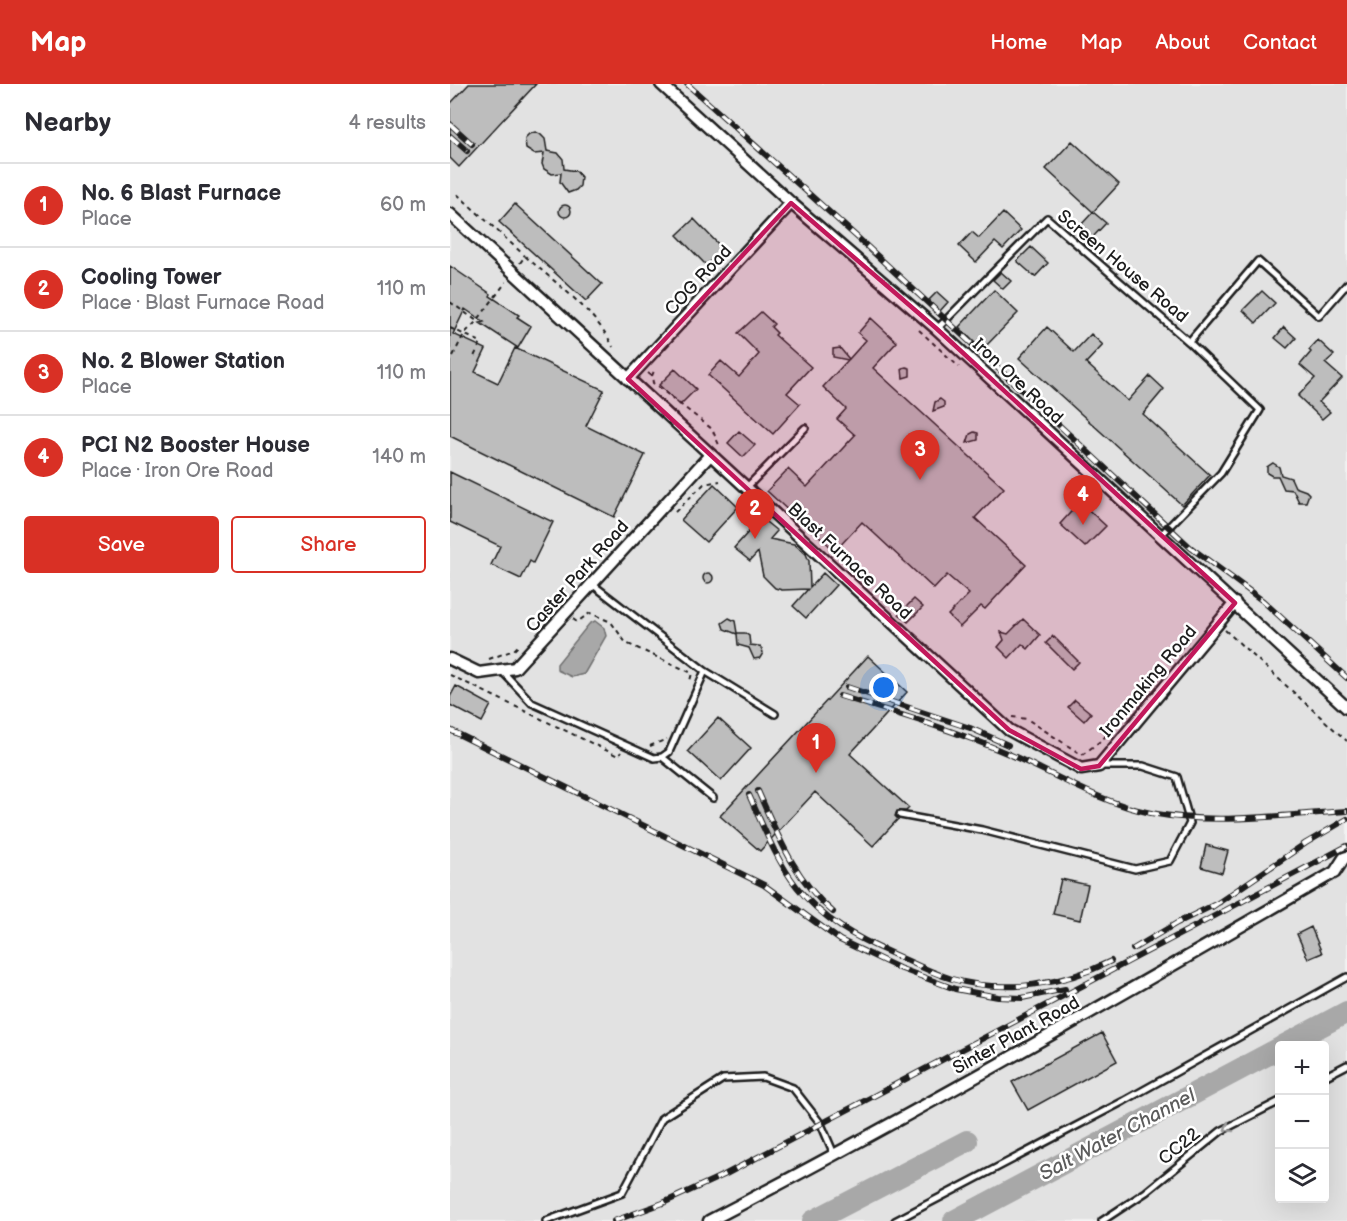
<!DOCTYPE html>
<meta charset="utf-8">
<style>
:root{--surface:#fff;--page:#f7f7f7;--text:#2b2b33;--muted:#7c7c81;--line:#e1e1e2;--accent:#d93025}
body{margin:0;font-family:"Balsamiq Sans",sans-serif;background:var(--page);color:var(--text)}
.controls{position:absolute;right:18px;bottom:18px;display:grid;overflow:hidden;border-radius:6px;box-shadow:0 6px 24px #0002}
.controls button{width:54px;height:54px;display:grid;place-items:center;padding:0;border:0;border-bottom:2px solid var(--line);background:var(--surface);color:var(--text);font:30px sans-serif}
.you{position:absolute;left:434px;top:604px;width:21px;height:21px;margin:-15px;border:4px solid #fff;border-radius:50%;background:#1a73e8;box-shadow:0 0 0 9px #1a73e833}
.badge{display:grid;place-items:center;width:39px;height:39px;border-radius:50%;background:var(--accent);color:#fff;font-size:20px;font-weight:700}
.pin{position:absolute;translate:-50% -50px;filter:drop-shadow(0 2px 3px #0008)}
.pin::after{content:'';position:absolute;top:32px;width:21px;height:18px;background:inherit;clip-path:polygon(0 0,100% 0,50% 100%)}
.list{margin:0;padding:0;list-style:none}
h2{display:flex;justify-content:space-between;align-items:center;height:78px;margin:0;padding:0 24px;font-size:26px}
h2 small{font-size:20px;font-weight:400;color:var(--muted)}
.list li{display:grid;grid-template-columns:39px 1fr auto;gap:18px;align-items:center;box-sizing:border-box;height:84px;padding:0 24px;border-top:2px solid var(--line)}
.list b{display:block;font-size:22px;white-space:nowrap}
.list p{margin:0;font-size:20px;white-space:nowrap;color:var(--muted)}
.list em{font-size:20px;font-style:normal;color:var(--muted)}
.actions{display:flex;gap:12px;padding:18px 24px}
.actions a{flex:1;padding:14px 0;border:2px solid var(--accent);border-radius:6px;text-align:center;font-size:21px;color:var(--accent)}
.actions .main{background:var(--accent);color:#fff}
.icon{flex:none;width:33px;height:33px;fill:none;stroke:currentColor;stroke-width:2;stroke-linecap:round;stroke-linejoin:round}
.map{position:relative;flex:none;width:897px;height:1137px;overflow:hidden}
header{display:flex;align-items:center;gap:36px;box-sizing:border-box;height:84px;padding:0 30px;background:var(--accent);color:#fff}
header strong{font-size:28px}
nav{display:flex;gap:33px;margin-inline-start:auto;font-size:21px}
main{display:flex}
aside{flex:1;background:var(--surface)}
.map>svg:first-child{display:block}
.built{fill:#e2e2e2;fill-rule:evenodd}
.water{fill:#a8a8a8;stroke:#707070;stroke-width:1.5}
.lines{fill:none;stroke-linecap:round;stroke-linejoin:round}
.river{stroke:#a8a8a8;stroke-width:22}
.building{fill:#bdbdbd;stroke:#1c1c1c;stroke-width:1.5}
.service-casing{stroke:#1c1c1c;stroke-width:10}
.minor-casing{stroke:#1c1c1c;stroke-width:15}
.path{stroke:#1c1c1c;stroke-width:2;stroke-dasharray:4.5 4.5;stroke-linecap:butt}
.service{stroke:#fff;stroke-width:5}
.minor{stroke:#fff;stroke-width:10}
.rail-casing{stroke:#1c1c1c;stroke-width:6}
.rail{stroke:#fff;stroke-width:4;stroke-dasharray:11;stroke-linecap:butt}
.oneway{stroke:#999}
.marked{fill:#c2185b;fill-opacity:0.2;stroke:#c2185b;stroke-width:4.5;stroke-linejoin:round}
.labels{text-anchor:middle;stroke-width:5;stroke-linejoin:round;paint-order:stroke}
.street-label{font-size:18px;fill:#1c1c1c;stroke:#fff}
.water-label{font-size:20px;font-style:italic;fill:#5b5b5b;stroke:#fff}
</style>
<header>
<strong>Map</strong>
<nav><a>Home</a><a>Map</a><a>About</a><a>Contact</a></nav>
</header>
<main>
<aside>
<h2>Nearby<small>4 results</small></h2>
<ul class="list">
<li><span class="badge">1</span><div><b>No. 6 Blast Furnace</b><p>Place</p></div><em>60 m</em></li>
<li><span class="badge">2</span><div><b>Cooling Tower</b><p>Place · Blast Furnace Road</p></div><em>110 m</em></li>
<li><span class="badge">3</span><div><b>No. 2 Blower Station</b><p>Place</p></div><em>110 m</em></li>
<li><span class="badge">4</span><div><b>PCI N2 Booster House</b><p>Place · Iron Ore Road</p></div><em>140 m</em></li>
</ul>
<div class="actions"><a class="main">Save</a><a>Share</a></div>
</aside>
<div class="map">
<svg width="897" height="1137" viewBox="0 0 897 1137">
<rect width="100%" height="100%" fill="#f2f2f2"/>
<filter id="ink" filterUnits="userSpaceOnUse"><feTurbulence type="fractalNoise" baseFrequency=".0167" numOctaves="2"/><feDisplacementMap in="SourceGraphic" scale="12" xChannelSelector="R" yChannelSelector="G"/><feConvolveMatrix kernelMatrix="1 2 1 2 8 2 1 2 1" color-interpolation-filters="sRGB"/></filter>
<g filter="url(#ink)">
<path class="built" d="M0,0H897V1137H0ZM830,962H874V1114H830Z"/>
<path class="water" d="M145,537L154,544L156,552L134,590L122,593L107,586V580L139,540Z"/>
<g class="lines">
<path class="river" d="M833,962L897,928
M363,1137L517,1057
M504,1137L830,964"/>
</g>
<path class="building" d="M19,0H86L9,83L0,74V20Z
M85,48L90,50L95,55L97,67L108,69L113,75L114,85L126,87L131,93L130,102L126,106L118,109L110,98L111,89L102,90L94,85L92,80L94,69L84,70L76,65L75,54L79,50Z
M622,57L669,100L643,128L596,85Z
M65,120L152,200L136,217L49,138Z
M109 127a6 6 0 1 1 12 0a6 6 0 1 1-12 0Z
M643,128L656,139L642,154L630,142Z
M553,129L571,146L553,165L545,158L526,178L509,162L522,148L529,154Z
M244,135L273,165L256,181L227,151Z
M581,163L598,179L585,193L567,177Z
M0,182L41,210L40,212L69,231L67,233L81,242L68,264L30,239L34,238L15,225L3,250L36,265L25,288L48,299L65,264L154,306L136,342L195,371L164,433L0,352Z
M551,188L561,197L553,205L543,196Z
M544,206L568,229L532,266L509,243Z
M812,207L825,219L806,239L793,226Z
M487,208L498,218L490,227L478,217Z
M311,228L324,240L321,243L327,249L325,251L361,283L337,309L350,320L323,350L258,291L271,277L289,293L309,270L288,249Z
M421,234L447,258L423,284L554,404L525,434L576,481L535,525L531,522L510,543L498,531L519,510L497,491L484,505L412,438L385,467L344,428L342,430L317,407L338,385L357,403L405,351L387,335L396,325L373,303L398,276L383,273V265L390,264L399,275L416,256L408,249Z
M597,243L624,268L641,250L653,261L636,279L678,317L700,292L714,305L693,330L760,391L732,421L569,274Z
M834,243L846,254L837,264L825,254Z
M868,256L884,271L875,279L892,294L869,318L880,328L872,335L848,312L865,294L850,281L861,268L859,266Z
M456,283L460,284V292L453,294L452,284Z
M225,285L246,305L230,321L209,301Z
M490,315L494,318V323L483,327L485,318Z
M289,347L305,361L293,373L278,359Z
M524,348L528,349V356L517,359L520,350Z
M823,379L829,383L831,391L841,394L845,403L856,407L859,410L856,418H849L843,406L834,405L828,392H822L817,389V383Z
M0,388L103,438L83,479L80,477L71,495L41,481L50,462L0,438Z
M264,400L288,423L256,458L231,436Z
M630,418L656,442L635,463L610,440Z
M311,434L327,447L320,455L344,460L356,470L359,477L360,503L373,489L386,501L356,534L343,522L358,505L332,506L325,504L313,492L308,468L300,477L284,464Z
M253 494a5 5 0 1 1 10 0a5 5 0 1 1-10 0Z
M464,515L473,523L458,538L449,530Z
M279,534L285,537L287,549H295L299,552L300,561L309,562L312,565L313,569L310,574L304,575L299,564L288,561L287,550L274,545L272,539Z
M573,535L590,551L578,565L572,560L559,574L548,563L554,556L551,548L558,550Z
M603,552L629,578L622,585L596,559Z
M418,572L457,608L400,670L459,724L456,727H447L445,732L448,735L423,762L365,708L310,767L270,732Z
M6,602L41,621L32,638L0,621V613Z
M625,616L641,629L634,637L618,623Z
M268,634L301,664L271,697L238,667Z
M756,761L778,767L772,789L751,783Z
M611,795L638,801L630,836L603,830Z
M861,843L872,869L858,875L847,850Z
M652,949L667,977L578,1026L562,998Z"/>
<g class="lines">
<defs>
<path id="service" d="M487,245L597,134L739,258L808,177L869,232L897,200
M296,404L355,344
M710,452L771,389L810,326L739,258
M51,586L82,619L204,674L212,673L219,668L255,587L142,500
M255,587L325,630
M212,673L263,714
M450,731L532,746L685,785L720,777L740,739L727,693L693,682H651
M874,993L897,981
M96,1137L172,1109L212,1034L273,995L313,993L343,1004L371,1040L384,1070
M445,1137L674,1017L897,893
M652,1137L696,1108L771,1047L830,1017"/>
<path id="minor" d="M211,0L341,119L487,245L897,624
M0,130L559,646L631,685L649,682L785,519
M178,295L341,119
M0,575L29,589L65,584L260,371
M259,1137C471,1027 678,907 885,788L894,774L897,773"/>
</defs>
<use href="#service" class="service-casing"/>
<use href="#minor" class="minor-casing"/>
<path class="path" d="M7,110L75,172
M70,179L75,172C103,197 147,228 163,263
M0,218L27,237L56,198
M0,244L31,258L23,275
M469,246L509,283
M3,272L14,250L27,237
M533,274L538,269
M198,289L202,292L203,299L262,345L269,361
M202,292L205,284
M225,428L254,400L270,397
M123,535L127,538L140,529L161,538L176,559L242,589L240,597
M775,546L897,657
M39,575L64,566L68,562
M0,591L168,672L171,668
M562,633L577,635L632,671L653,655L738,556
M200,662L217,655"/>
<use href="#service" class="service"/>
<use href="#minor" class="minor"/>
<defs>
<path id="rail" d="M237,0L407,153L740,463L813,517L897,594
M0,40L22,60
M0,52L17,67
M397,603L520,644L558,661
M390,612C445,629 501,645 554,668C602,688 649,719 701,729C765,741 833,731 897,727
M0,646L314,801L390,856L449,884L505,905L548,913L572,914L615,905
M308,707C327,750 345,796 383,828
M299,711C313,742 326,776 347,803C373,836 406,854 443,870C463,879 482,889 502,895C555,910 613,901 661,877
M762,823L856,759L897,735
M683,865L727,839L770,818
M164,1137L213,1119L276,1090L897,762"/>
</defs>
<use href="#rail" class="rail-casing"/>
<use href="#rail" class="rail"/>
</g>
<defs><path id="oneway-chevron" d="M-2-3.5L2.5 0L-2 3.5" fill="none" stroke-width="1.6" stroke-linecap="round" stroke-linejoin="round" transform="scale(1.5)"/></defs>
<use class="oneway" href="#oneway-chevron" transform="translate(778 1044) rotate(151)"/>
</g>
<path class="marked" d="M341,119L487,245L785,519L649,682L631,685L559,646L178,295Z"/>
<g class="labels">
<g class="street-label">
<text transform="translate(673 182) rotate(40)" y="6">Screen House Road</text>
<text transform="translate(248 196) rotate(-47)" y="6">COG Road</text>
<text transform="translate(568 297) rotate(43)" y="6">Iron Ore Road</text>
<text transform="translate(400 477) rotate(43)" y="6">Blast Furnace Road</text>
<text transform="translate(127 492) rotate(-48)" y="6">Caster Park Road</text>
<text transform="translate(698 597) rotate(-50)" y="6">Ironmaking Road</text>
<text transform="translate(566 951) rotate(-29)" y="6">Sinter Plant Road</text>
<text transform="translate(729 1062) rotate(-39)" y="6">CC22</text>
</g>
<g class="water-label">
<text transform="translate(667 1050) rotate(-28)" y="7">Salt Water Channel</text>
</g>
</g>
</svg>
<div class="controls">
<button>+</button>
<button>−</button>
<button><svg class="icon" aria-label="layers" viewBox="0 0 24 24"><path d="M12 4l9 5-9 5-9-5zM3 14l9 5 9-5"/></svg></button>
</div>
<div class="you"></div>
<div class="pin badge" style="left:366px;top:689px">1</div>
<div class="pin badge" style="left:305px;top:455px">2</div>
<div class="pin badge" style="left:470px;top:396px">3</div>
<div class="pin badge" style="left:633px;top:441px">4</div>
</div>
</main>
